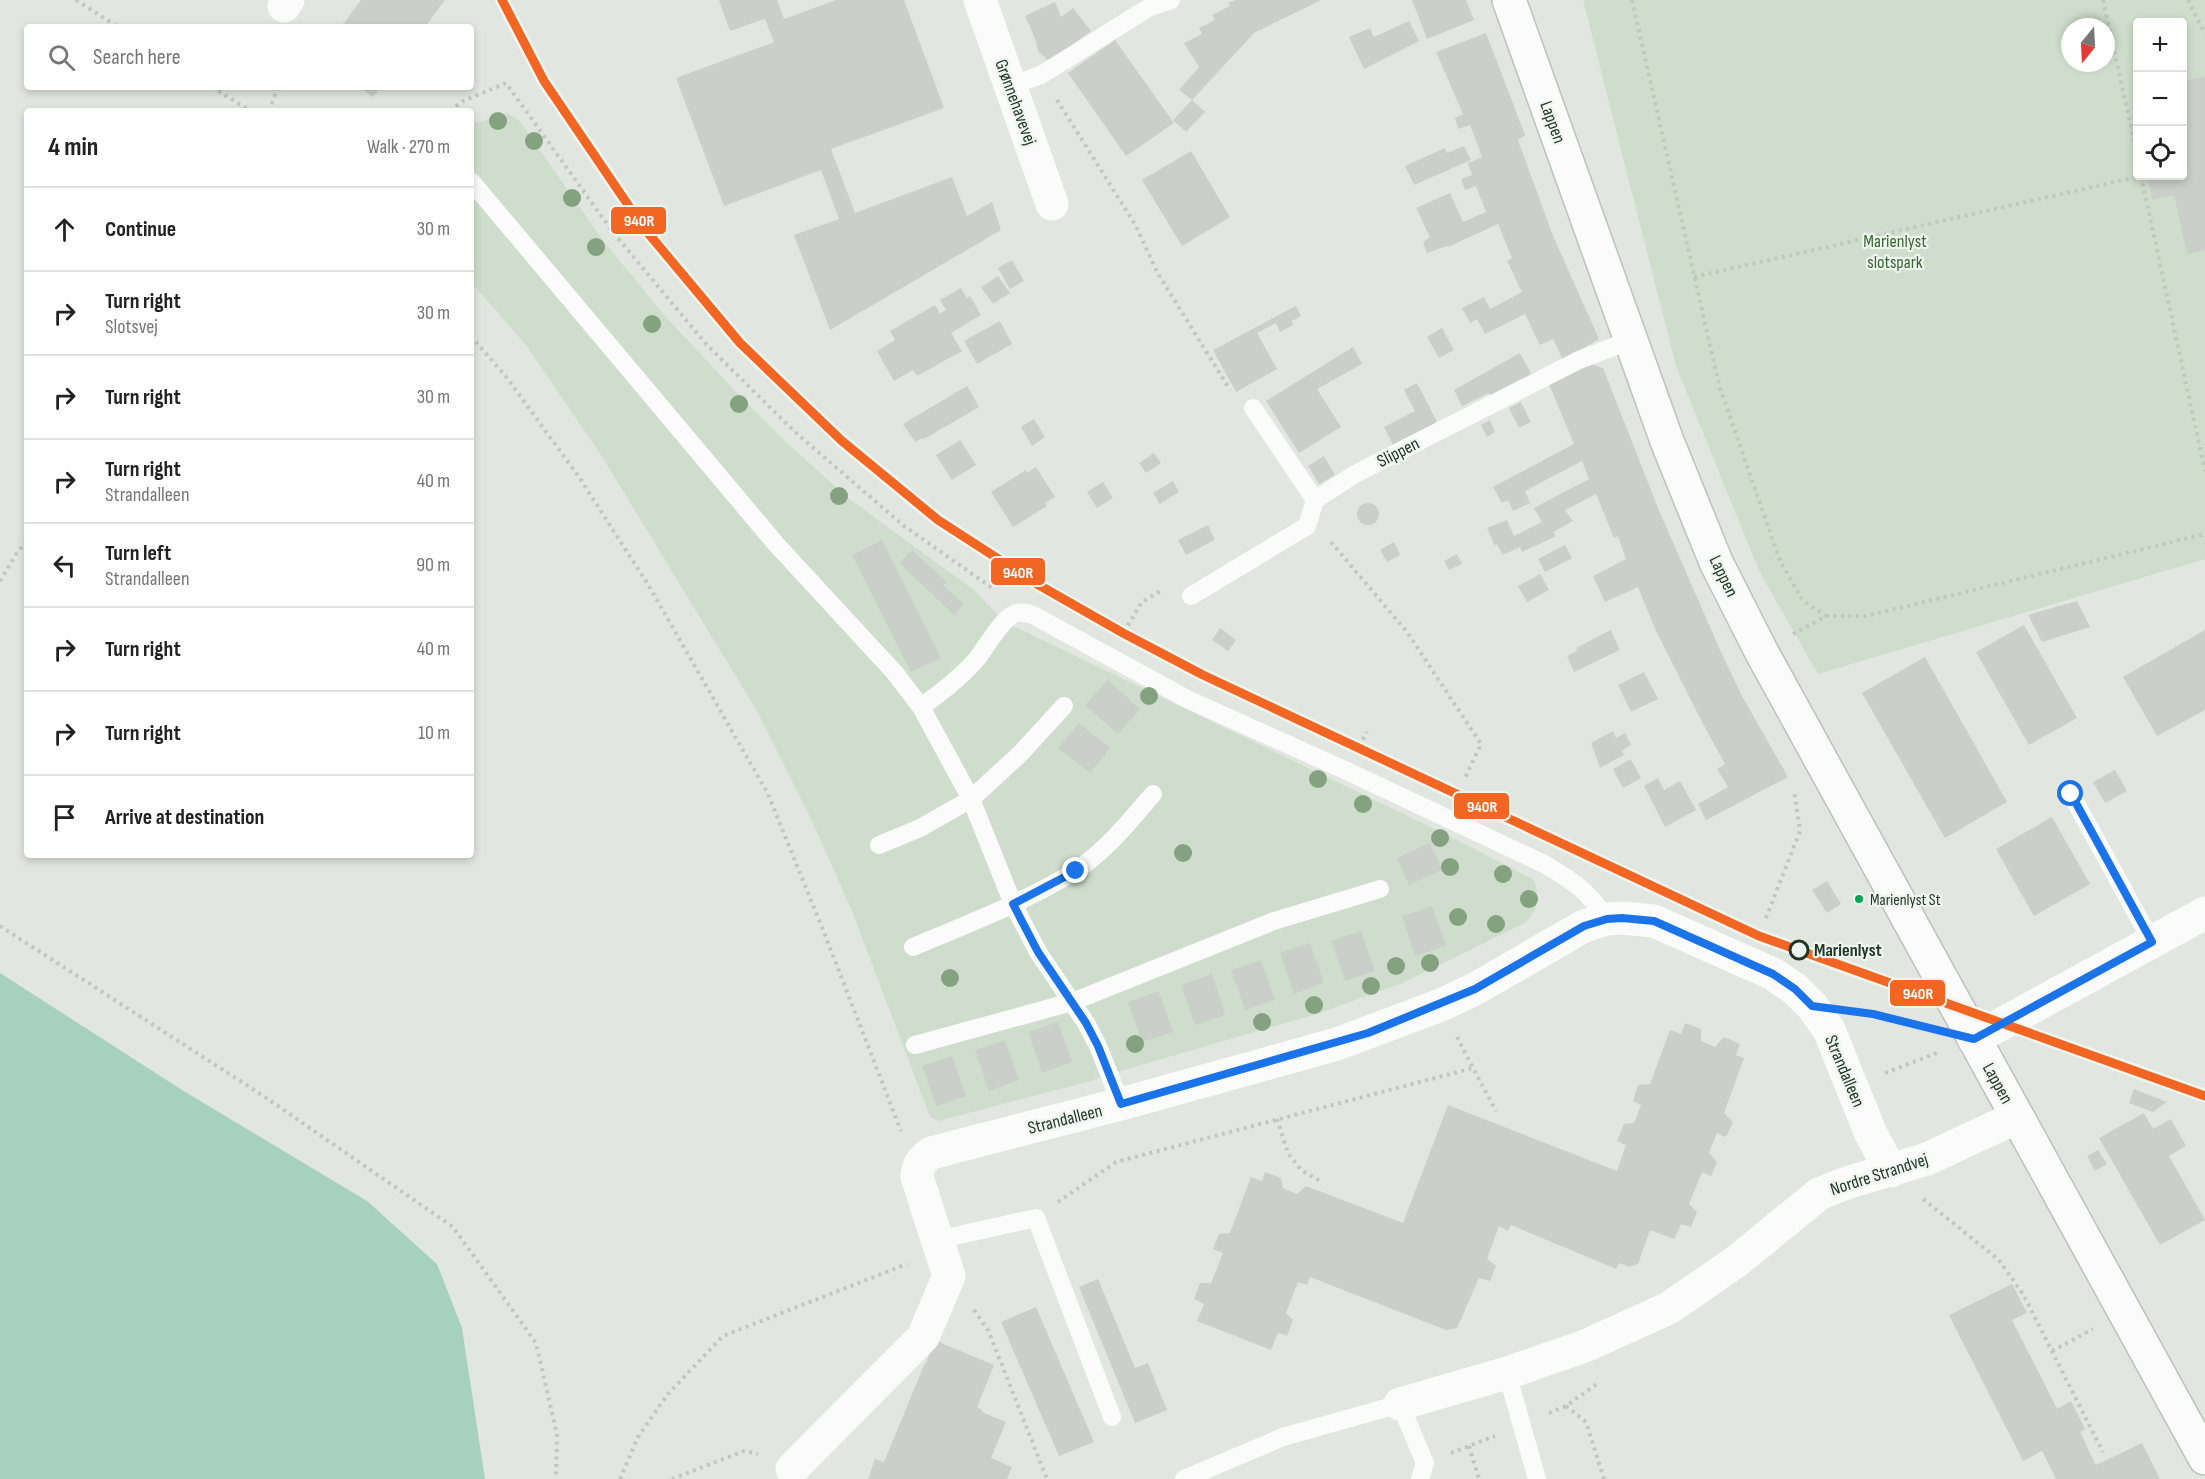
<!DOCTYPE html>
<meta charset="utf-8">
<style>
:root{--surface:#fff;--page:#f2f2f2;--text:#222;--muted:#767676;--line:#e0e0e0}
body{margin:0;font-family:"Sofia Sans Condensed",sans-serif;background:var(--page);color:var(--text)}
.controls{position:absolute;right:18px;top:18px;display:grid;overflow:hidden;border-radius:6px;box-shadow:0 3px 9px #0003}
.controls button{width:54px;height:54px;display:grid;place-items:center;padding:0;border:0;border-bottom:2px solid var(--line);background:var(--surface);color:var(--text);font:30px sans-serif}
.compass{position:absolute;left:2061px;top:18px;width:54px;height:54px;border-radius:50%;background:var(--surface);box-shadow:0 3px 9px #0003;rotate:198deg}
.stop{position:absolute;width:18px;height:18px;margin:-14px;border:4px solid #1a73e8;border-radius:50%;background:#fff}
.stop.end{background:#1a73e8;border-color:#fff;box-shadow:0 2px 6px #0008}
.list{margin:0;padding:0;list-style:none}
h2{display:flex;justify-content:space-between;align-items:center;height:78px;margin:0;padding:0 24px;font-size:26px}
h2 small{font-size:20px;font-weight:400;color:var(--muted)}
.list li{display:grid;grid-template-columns:39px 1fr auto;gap:18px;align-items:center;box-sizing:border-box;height:84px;padding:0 24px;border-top:2px solid var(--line)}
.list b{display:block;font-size:22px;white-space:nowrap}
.list p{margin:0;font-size:20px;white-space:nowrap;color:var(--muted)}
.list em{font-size:20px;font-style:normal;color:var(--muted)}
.icon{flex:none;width:33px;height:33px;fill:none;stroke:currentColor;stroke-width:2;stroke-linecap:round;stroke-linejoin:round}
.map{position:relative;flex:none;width:2205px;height:1479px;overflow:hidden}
.search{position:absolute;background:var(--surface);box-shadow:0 3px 9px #0003;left:24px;top:24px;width:450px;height:66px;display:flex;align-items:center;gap:15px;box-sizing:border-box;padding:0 21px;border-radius:6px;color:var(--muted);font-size:22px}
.panel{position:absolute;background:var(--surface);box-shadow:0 3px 9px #0003;left:24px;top:108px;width:450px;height:750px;border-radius:6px}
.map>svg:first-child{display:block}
.green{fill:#cfdecc;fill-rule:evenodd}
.water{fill:#a6d1c1}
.building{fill:#cacfca}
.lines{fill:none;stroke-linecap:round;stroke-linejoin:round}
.secondary-casing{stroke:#bbc2bb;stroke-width:36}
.path{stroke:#bfc7c0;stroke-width:4;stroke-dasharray:3 4.5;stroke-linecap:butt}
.lane{stroke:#fafbfa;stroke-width:18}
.street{stroke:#fafbfa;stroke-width:33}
.secondary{stroke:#fafbfa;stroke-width:33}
.rail-1-casing{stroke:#eff5ef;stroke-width:14}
.rail-1{stroke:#f26522;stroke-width:9}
.tree{fill:#84a180}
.route{stroke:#1a73e8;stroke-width:8}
.bus-dot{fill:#00a651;stroke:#eff5ef;stroke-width:2}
.stop-dot{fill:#eff5ef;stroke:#223626;stroke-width:3}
.labels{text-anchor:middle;stroke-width:4.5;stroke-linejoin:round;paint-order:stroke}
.bus-label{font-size:16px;fill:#223626;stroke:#eff5ef;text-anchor:start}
.street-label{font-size:18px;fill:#223626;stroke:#eff5ef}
.park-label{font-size:18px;fill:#386831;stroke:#eff5ef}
.stop-label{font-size:18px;font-weight:bold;fill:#223626;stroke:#eff5ef;text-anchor:start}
.line-badge{stroke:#eff5ef;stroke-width:2}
.badge-label{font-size:16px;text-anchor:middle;font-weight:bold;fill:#fff}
</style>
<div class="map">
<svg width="2205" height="1479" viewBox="0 0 2205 1479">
<rect width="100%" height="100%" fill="#e1e6e1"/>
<path class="green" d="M1583,0H2205V559L1818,674L1759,571L1676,366ZM2138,22H2182V176H2138ZM2070,27H2106V63H2070Z
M508,114L519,120L602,239L665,316L737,393L789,445L848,498L974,590L1005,622L1441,832L1533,879C1541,894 1538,912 1525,923L1400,984L1317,1014L1110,1074L1087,1082L938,1121L930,1117L852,911L812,821L757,711L601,455L526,345L471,282V124Z"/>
<path class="water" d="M0,973L182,1090L367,1201L437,1264L462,1328L485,1479H0Z"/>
<path class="building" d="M361,0H445L425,27H341Z
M719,0H777L784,19L836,0H904L944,108L831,149L855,213L952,177L967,216L992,202L1001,230L830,330L794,235L839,219L821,170L724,206L676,78L774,42L765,19L730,31Z
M1235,0H1321L1254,33L1192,100L1179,90L1199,67L1184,43L1202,34L1199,28L1215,20L1212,15L1230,6L1228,3Z
M1412,0H1466L1474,20L1427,39Z
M1055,2L1061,17L1073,8L1091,31L1050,62L1038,51L1036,41L1025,16Z
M1409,21L1419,41L1364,69L1349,37L1370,28L1374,37Z
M1486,33L1525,135L1518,140L1553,236L1599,339L1563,360L1553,339L1540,345L1525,314L1485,334L1477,319L1470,323L1462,308L1484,297L1490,309L1522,292L1507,261L1512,258L1498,224L1448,247L1447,246L1427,253L1423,242L1430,237L1416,208L1450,193L1463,222L1486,212L1476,186L1465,190L1461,179L1472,175L1468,163L1482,157L1470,125L1458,129L1455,118L1463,114L1436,52Z
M1115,40L1174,123L1126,156L1068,73Z
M2205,76V250L2187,254L2174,195L2152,200L2147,176H2182V81Z
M359,87H381L373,97Z
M1192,100L1205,112L1186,132L1173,120Z
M1464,146L1471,160L1414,185L1405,166L1445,148L1447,153Z
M1191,151L1230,217L1182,246L1142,180Z
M1012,260L1024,281L1010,289L998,268Z
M998,276L1010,293L993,304L981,287Z
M961,288L967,298L970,296L981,315L951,333L962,351L917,376L913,370L894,381L877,351L895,340L890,331L935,305L940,314L946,310L940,300Z
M1296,306L1301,316L1292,321L1293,325L1280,332L1276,323L1257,333L1277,369L1236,392L1213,350Z
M1000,321L1012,344L977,364L964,341Z
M1442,328L1454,350L1439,358L1427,337Z
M1353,347L1362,364L1317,389L1341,427L1299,453L1266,401Z
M1520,353L1532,375L1491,396L1489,393L1462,406L1454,390Z
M1588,363L1603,368L1658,508L1720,650L1743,698L1788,777L1706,820L1698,804L1728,787L1717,769L1725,764L1701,720L1656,631L1638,587L1605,602L1593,576L1626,559L1618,536L1614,538L1596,494L1565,510L1573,521L1553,532L1556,536L1522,552L1520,547L1503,555L1497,544L1495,546L1487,528L1507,520L1514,536L1542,522L1534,508L1589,479L1582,461L1525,491L1530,503L1513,511L1508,500L1502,503L1493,487L1574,444L1549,384Z
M1417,383L1437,422L1393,445L1384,427L1415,411L1404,390Z
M967,386L979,407L924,439L923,438L915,442L903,424Z
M1521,402L1531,422L1519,428L1509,408Z
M1034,419L1045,437L1032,446L1021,427Z
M1490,420L1495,432L1487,437L1481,425Z
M960,440L976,465L952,480L936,455Z
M1154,453L1161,463L1146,473L1139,463Z
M1324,456L1335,475L1319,484L1308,466Z
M1036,467L1055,497L1045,503L1047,506L1013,527L991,492L1026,470L1027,473Z
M1173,481L1179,492L1160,504L1153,493Z
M1103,482L1113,498L1097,508L1087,492Z
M1357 514a11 11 0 1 1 22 0a11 11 0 1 1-22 0Z
M1208,525L1215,540L1186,555L1178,540Z
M882,540L941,658L911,672L852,555Z
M1394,542L1400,555L1387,562L1380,550Z
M1565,545L1572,558L1545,572L1538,559Z
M912,550L947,582L943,585L964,604L954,615L899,563Z
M1457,554L1462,564L1449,570L1444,561Z
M1540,574L1549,590L1527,602L1518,586Z
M2077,601L2090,627L2042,642L2028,615Z
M2024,625L2077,718L2029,745L1976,652Z
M1220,628L1236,640L1228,651L1212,640Z
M1611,630L1620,650L1574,672L1567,656L1578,650L1576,648Z
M2205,630V710L2157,736L2123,677Z
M1925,657L2007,802L1945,838L1862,693Z
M1644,672L1658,699L1631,712L1618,685Z
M1108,680L1140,709L1118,734L1085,705Z
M1079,723L1110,748L1090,773L1058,748Z
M1613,731L1616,738L1625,733L1631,745L1622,751L1624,755L1600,768L1591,743Z
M1631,759L1641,778L1623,788L1613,769Z
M2115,770L2127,791L2105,803L2093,782Z
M1658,778L1664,790L1680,781L1696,810L1665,827L1644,786Z
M2052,817L2090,884L2034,916L1996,849Z
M1430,843L1442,870L1409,885L1397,858Z
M1827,881L1841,904L1827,913L1812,890Z
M1432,906L1446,946L1415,956L1402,916Z
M1361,931L1375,971L1345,981L1331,941Z
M1310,943L1324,983L1294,994L1280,953Z
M1261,960L1275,1000L1245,1010L1231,970Z
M1212,974L1225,1015L1195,1025L1181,985Z
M1159,991L1173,1032L1142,1042L1128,1002Z
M1058,1022L1072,1062L1042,1073L1028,1032Z
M1685,1023L1701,1029V1041L1715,1047L1724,1037L1740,1044L1736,1055L1744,1058L1724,1113L1733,1122L1726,1137L1717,1133L1709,1153L1717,1162L1711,1176L1702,1172L1689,1204L1697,1212L1691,1227L1681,1224L1674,1239L1650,1230L1638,1264L1629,1267L1619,1263L1616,1269L1511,1225L1508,1231L1499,1226L1487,1259L1496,1266L1490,1281L1479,1278L1457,1328L1446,1330L1310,1277L1307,1285L1298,1282L1286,1313L1293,1320L1287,1336L1278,1333L1271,1350L1197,1321L1204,1304L1194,1299L1200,1283H1211L1223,1253L1213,1249L1219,1234L1230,1233L1251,1177L1262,1181L1265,1172L1281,1178L1283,1188L1297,1194L1306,1186L1403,1223L1448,1105L1617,1171L1626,1145L1617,1141L1624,1124L1634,1123L1641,1105L1633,1101L1638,1085L1650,1084L1670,1030L1681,1034Z
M1005,1040L1019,1080L989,1091L975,1050Z
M952,1056L966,1096L936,1106L922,1066Z
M2134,1089L2167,1102L2153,1112L2129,1103Z
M2144,1113L2153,1129L2171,1119L2186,1146L2169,1156L2205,1220L2160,1245L2099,1138Z
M2098,1150L2107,1164L2095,1171L2087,1156Z
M1098,1279L1135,1368L1148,1363L1167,1410L1135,1423L1079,1287Z
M2012,1284L2027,1313L2012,1320L2057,1409L2071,1401L2085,1429L2080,1432L2096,1465L2142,1443L2160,1479H2056L2042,1451L2023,1461L1949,1315Z
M1036,1307L1094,1442L1059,1456L1001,1322Z
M934,1340L994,1365L977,1407L982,1410V1412L1006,1422L991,1458L1012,1467L1007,1479H868L875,1459L884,1462L925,1363L926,1364Z"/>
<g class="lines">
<defs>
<path id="secondary" d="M1509,0L1667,441L1716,562L1761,651L2205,1458"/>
</defs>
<use href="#secondary" class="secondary-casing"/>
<path class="path" d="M76,0L118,27
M1632,0L1719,385L1780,561L1803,601L1826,616
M2103,0L2138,159
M2188,0L2205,34
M212,87L250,111
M1057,100L1136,226L1157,272L1230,390
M269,111L278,87
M450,111L461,102L506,83L612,231L706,344L795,432L904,526L995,590
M2141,176L2205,471
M1694,277L2141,176
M471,336L507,378L579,477L649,586L768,794L825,935L901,1131
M1331,542L1407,632L1481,744L1465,778
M0,581L16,554L27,541
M1124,632L1142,602L1162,590
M1793,634L1826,616H1866L2205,534
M1359,746L1367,732
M1766,918L1800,831L1794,791
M0,926L262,1095L453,1227L536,1343L557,1435L556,1479
M1861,1012L1926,1027
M1457,1037L1473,1068
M1885,1073L1939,1052
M1277,1119L1288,1153L1301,1170L1322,1182
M1923,1199L1999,1260L2023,1294L2103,1452
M1058,1202L1116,1162L1473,1068L1496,1111
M974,1310L988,1330L1047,1479
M2052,1351L2093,1329
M1566,1406L1586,1422L1604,1479
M1549,1413L1566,1406L1598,1383
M1469,1446L1479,1479
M1451,1453L1495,1436
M620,1479L638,1437L667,1395L723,1336L907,1264
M672,1479L744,1451L758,1454"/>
<path class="lane" d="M1010,86L1041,75L1148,8L1171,0
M471,181L776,544L895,673L921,707C940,693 959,679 975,661C986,648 1000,621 1014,614C1020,611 1026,613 1033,615L1187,699L1349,772L1544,864C1573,881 1587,890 1607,919
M1253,408L1315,500
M1191,596L1307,526L1315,500L1355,474L1579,360L1631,340
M921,707L971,799L1013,904L1038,952L1086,1023L1098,1046L1121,1104
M2071,794L2152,942
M879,845L920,828L971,799L1020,754L1064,706
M913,947C967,924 1024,903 1075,871C1106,851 1129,822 1153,794
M915,1045L1072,1002L1274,921L1380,889
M937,1240L1036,1218L1112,1417
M1507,1373L1537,1479
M1184,1479L1283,1437L1400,1404L1425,1463L1420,1479"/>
<path class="street" d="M980,0L1052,204
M284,6L288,0
M1974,1039L2205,913
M1400,1404L1507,1373L1585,1346L1669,1308L1737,1261L1819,1194L1846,1183L1927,1159L2017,1117
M792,1469L923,1337L949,1276L917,1177C918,1165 921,1160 931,1153L1121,1104L1337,1044L1441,1005L1475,989L1584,926L1607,919L1622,918L1654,921L1773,974L1795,989L1812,1006L1829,1030L1871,1134L1891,1171"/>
<use href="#secondary" class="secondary"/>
<defs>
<path id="rail-1" d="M502,0L544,81L643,227L740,343L842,441L938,520L1037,584L1123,633L1203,675L1759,936L2205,1096"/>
</defs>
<use href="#rail-1" class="rail-1-casing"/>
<use href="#rail-1" class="rail-1"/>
</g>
<g class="tree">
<circle cx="498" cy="121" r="9"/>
<circle cx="534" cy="141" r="9"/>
<circle cx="572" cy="198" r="9"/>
<circle cx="596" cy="247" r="9"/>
<circle cx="652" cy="324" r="9"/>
<circle cx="739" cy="404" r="9"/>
<circle cx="839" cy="496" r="9"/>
<circle cx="1149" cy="696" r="9"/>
<circle cx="1318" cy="779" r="9"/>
<circle cx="1363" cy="804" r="9"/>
<circle cx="1440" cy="838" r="9"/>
<circle cx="1183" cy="853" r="9"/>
<circle cx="1450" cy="867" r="9"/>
<circle cx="1503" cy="874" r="9"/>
<circle cx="1529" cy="899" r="9"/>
<circle cx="1458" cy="917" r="9"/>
<circle cx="1496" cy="924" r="9"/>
<circle cx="1430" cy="963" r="9"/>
<circle cx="1396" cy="966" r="9"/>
<circle cx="950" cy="978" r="9"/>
<circle cx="1371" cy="986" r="9"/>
<circle cx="1314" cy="1005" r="9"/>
<circle cx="1262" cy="1022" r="9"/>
<circle cx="1135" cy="1044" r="9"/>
</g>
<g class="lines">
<path class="route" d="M1076,871L1013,904L1038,952L1086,1023L1098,1046L1121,1104L1368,1033L1475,989L1584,926L1607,919L1622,918L1654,921L1773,974L1795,989L1812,1006L1873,1014L1974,1039L2152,942L2071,794"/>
</g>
<circle class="bus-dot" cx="1859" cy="899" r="5"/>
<circle class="stop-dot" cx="1799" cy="950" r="9"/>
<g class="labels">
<g class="bus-label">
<text x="1870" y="905">Marienlyst St</text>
</g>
<g class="street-label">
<text transform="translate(1016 102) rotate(70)" y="6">Grønnehavevej</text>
<text transform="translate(1553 122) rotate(70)" y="6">Lappen</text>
<text transform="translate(1398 452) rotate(-27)" y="6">Slippen</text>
<text transform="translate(1724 576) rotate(64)" y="6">Lappen</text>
<text transform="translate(1845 1071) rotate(67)" y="6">Strandalleen</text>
<text transform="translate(1998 1083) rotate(61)" y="6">Lappen</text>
<text transform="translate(1065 1119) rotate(-14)" y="6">Strandalleen</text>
<text transform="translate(1879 1174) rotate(-18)" y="6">Nordre Strandvej</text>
</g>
<g class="park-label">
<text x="1895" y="247">Marienlyst<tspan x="1895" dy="21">slotspark</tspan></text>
</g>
<g class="stop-label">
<text x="1814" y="956">Marienlyst</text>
</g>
</g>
<g class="line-badge">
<rect x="610" y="206" width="57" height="29" rx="6" fill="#f26522"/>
<rect x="990" y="557" width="56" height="29" rx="6" fill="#f26522"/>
<rect x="1453" y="792" width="57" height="28" rx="6" fill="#f26522"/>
<rect x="1889" y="979" width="57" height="28" rx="6" fill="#f26522"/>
</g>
<g class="badge-label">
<text x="639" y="226">940R</text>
<text x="1018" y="578">940R</text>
<text x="1482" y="812">940R</text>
<text x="1918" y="999">940R</text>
</g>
</svg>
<div class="controls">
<button>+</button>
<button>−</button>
<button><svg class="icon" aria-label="locate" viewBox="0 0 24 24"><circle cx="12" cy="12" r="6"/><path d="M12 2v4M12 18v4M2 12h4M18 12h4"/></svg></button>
</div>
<svg class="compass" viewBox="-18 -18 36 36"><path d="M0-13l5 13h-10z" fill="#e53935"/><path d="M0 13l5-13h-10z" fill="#767676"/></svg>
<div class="stop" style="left:2071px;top:794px"></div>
<div class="stop end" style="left:1076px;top:871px"></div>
<div class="search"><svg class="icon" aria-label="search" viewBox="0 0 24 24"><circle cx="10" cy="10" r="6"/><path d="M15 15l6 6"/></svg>Search here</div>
<section class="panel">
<h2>4 min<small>Walk · 270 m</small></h2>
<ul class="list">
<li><svg class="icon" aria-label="ahead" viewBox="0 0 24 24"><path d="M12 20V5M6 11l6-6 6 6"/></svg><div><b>Continue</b></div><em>30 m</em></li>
<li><svg class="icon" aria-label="right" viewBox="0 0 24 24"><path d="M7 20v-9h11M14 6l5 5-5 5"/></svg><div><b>Turn right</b><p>Slotsvej</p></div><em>30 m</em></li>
<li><svg class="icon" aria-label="right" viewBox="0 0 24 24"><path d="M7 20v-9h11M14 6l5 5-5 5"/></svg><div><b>Turn right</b></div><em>30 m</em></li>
<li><svg class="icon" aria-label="right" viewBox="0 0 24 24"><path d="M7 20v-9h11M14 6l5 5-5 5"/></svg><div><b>Turn right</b><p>Strandalleen</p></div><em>40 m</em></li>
<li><svg class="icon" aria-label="left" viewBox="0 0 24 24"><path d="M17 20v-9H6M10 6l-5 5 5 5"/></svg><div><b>Turn left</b><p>Strandalleen</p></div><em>90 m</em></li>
<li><svg class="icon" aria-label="right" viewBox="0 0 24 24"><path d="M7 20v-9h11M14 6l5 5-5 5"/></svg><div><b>Turn right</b></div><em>40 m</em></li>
<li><svg class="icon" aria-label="right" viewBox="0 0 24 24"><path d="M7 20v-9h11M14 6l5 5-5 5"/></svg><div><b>Turn right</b></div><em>10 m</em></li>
<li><svg class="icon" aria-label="arrive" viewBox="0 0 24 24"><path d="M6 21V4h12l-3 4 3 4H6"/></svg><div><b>Arrive at destination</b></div></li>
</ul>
</section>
</div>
